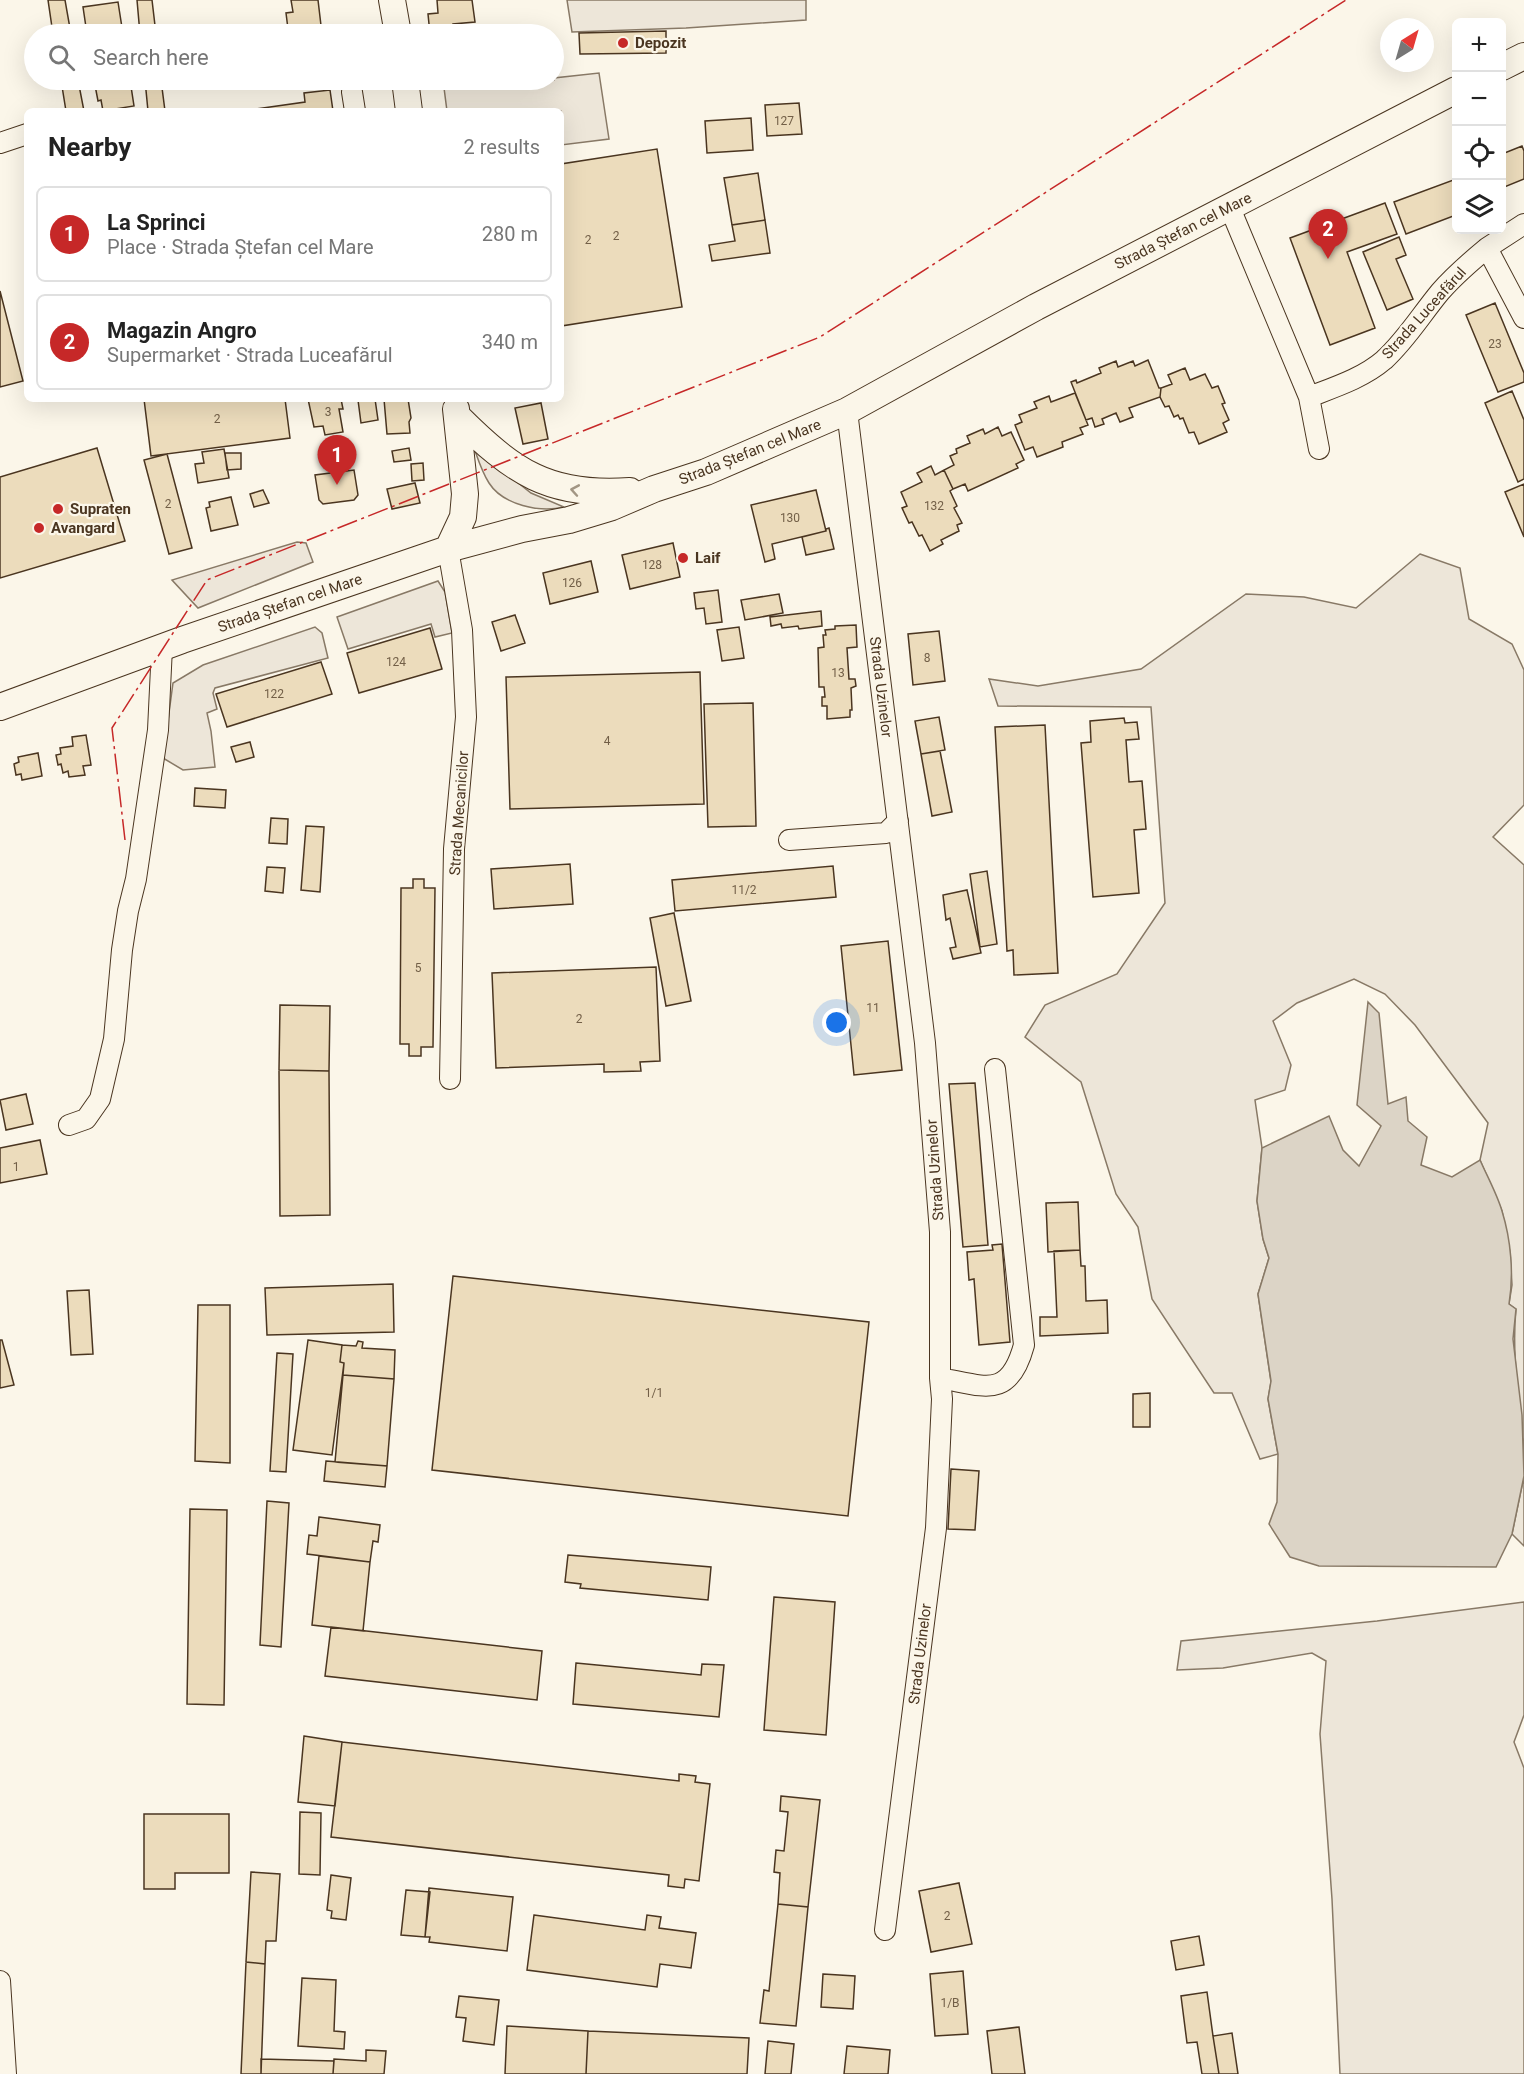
<!DOCTYPE html>
<meta charset="utf-8">
<style>
:root{--surface:#fff;--page:#f2f2f2;--text:#222;--muted:#767676;--line:#e0e0e0;--accent:#c62828}
body{margin:0;font-family:Roboto,sans-serif;background:var(--page);color:var(--text)}
.controls{position:absolute;right:18px;top:18px;display:grid;overflow:hidden;border-radius:9px;box-shadow:0 6px 24px #0002}
.controls button{width:54px;height:54px;display:grid;place-items:center;padding:0;border:0;border-bottom:2px solid var(--line);background:var(--surface);color:var(--text);font:30px sans-serif}
.compass{position:absolute;left:1380px;top:18px;width:54px;height:54px;border-radius:50%;background:var(--surface);box-shadow:0 6px 24px #0002;rotate:37deg}
.you{position:absolute;left:837px;top:1023px;width:21px;height:21px;margin:-15px;border:4px solid #fff;border-radius:50%;background:#1a73e8;box-shadow:0 0 0 9px #1a73e833}
.badge{display:grid;place-items:center;width:39px;height:39px;border-radius:50%;background:var(--accent);color:#fff;font-size:20px;font-weight:700}
.pin{position:absolute;translate:-50% -50px;filter:drop-shadow(0 2px 3px #0008)}
.pin::after{content:'';position:absolute;top:32px;width:21px;height:18px;background:inherit;clip-path:polygon(0 0,100% 0,50% 100%)}
.list{margin:0;padding:0;list-style:none}
h2{display:flex;justify-content:space-between;align-items:center;height:78px;margin:0;padding:0 24px;font-size:26px}
h2 small{font-size:20px;font-weight:400;color:var(--muted)}
.list li{display:grid;grid-template-columns:39px 1fr auto;gap:18px;align-items:center;box-sizing:border-box;height:96px;margin:0 12px 12px;padding:0 12px;border:2px solid var(--line);border-radius:9px}
.list b{display:block;font-size:22px;white-space:nowrap}
.list p{margin:0;font-size:20px;white-space:nowrap;color:var(--muted)}
.list em{font-size:20px;font-style:normal;color:var(--muted)}
.icon{flex:none;width:33px;height:33px;fill:none;stroke:currentColor;stroke-width:2;stroke-linecap:round;stroke-linejoin:round}
.map{position:relative;flex:none;width:1524px;height:2074px;overflow:hidden}
.search{position:absolute;background:var(--surface);box-shadow:0 6px 24px #0002;left:24px;top:24px;width:540px;height:66px;display:flex;align-items:center;gap:15px;box-sizing:border-box;padding:0 21px;border-radius:33px;color:var(--muted);font-size:22px}
.panel{position:absolute;background:var(--surface);box-shadow:0 6px 24px #0002;left:24px;top:108px;width:540px;height:294px;border-radius:9px}
.map>svg:first-child{display:block}
.green{fill:#ede6d9;stroke:#887966;stroke-width:1.5}
.water{fill:#dcd4c6;stroke:#887966;stroke-width:1.5}
.building{fill:#ecdcbc;stroke:#4a3520;stroke-width:1.5}
.lines{fill:none;stroke-linecap:round;stroke-linejoin:round}
.minor-casing{stroke:#4a3520;stroke-width:22}
.major-casing{stroke:#4a3520;stroke-width:28}
.minor{stroke:#fbf6e9;stroke-width:20}
.major{stroke:#fbf6e9;stroke-width:26}
.power{stroke:#c62828;stroke-width:1.5;stroke-dasharray:21 4.5 3 4.5;stroke-linecap:butt}
.oneway{stroke:#a29684}
.poi-dot{fill:#c62828;stroke:#fbf6e9;stroke-width:2}
.labels{text-anchor:middle;stroke-width:4.5;stroke-linejoin:round;paint-order:stroke}
.number-label{font-size:12px;fill:#725f47}
.poi-label{font-size:15px;font-weight:bold;fill:#4a3520;stroke:#fbf6e9;text-anchor:start}
.street-label{font-size:15px;fill:#4a3520;stroke:#fbf6e9}
</style>
<div class="map">
<svg width="1524" height="2074" viewBox="0 0 1524 2074">
<rect width="100%" height="100%" fill="#fbf6e9"/>
<path class="green" d="M567,0H806V20L686,28L572,32Z
M599,73L609,139L561,145V111H447L443,80H554V78Z
M474,448L531,493L564,507C540,513 503,505 489,483C482,472 478,459 474,448Z
M297,542L306,543L313,562L198,608L172,580Z
M1420,554L1460,568L1469,619L1512,644L1524,670V805L1493,837L1524,865V1459C1521,1409 1511,1359 1516,1309L1509,1304L1512,1285L1510,1252L1502,1211L1480,1160L1488,1123L1415,1025L1385,994L1354,979L1297,1003L1273,1021L1291,1065L1285,1090L1255,1100L1262,1148L1257,1201L1263,1239L1269,1258L1258,1294L1271,1382L1268,1399L1278,1454L1260,1459L1232,1393H1214L1152,1299L1138,1227L1116,1194L1081,1082L1025,1037L1045,1005L1117,974L1165,903L1151,707L998,706L989,679L1038,686L1141,669L1246,594L1304,597L1356,608Z
M438,581L445,592L452,633L435,637L431,624L348,649L337,617Z
M315,627L322,633L328,658L215,688L213,693L217,709L207,713L211,731L215,767L183,770L163,758L173,683L203,665Z
M1524,1476V1546L1512,1534Z
M1524,1602V1715L1514,1742L1524,1768V2074H1340L1332,1899L1320,1734L1326,1661L1312,1653L1223,1668L1177,1670L1181,1641L1377,1621Z"/>
<path class="water" d="M1368,1002L1379,1013L1388,1104L1406,1097L1408,1121L1427,1137L1421,1165L1452,1177L1480,1160C1487,1176 1497,1194 1502,1211C1511,1240 1514,1274 1509,1304L1516,1309L1513,1339L1522,1415L1524,1476L1512,1534L1496,1567L1319,1566L1290,1557L1269,1524L1277,1502L1278,1454L1268,1399L1271,1381L1258,1294L1269,1258L1263,1239L1257,1201L1262,1148L1329,1116L1343,1150L1359,1166L1381,1126L1357,1105Z"/>
<path class="building" d="M48,0H65L71,34H53Z
M137,0H152L156,34H140Z
M291,0H318L322,34H296L295,28L288,29L286,13L293,12Z
M437,0H472L475,22L453,24L454,31L430,34L428,14L438,13Z
M118,2L123,34H87L83,7Z
M666,31V53L580,54L579,33Z
M61,80H78L84,111H66Z
M94,80H130L134,106L103,111L101,100L98,101Z
M145,80H161L165,111H148Z
M330,90L333,111H242L305,102L304,93Z
M799,103L802,134L767,136L765,105Z
M751,118L753,150L707,153L705,121Z
M1522,146L1524,151V179L1502,188V154Z
M657,149L682,307L561,326V164Z
M758,173L765,220L732,225L724,178Z
M1456,179V215L1406,234L1394,202Z
M1385,203L1397,234L1347,252L1375,328L1330,345L1290,238Z
M765,220L770,253L712,261L709,245L735,241L732,225Z
M1399,237L1406,255L1396,259L1413,299L1387,310L1363,252Z
M0,291L23,381L0,387Z
M1495,303L1524,373V382L1498,392L1466,315Z
M1148,360L1159,388H1161L1160,397L1129,408L1133,417L1120,422L1116,413L1102,419L1104,424L1095,427L1092,418L1086,420L1071,382L1076,380L1077,383L1101,373L1099,368L1116,361L1118,367L1133,361L1135,366Z
M1185,368L1190,380L1205,374L1212,388L1218,386L1225,403L1222,404L1229,420L1223,423L1227,432L1199,444L1194,432L1189,433L1183,418L1180,419L1178,415L1174,417L1169,406L1165,407L1160,397L1161,388L1172,384L1168,375Z
M1512,391L1524,420V479L1518,482L1485,403Z
M1075,393L1088,425L1080,428L1083,434L1062,442L1063,447L1037,457L1033,447L1025,450L1015,425L1022,422L1019,415L1037,408L1034,402L1049,396L1051,402Z
M144,399H285L290,438L151,456Z
M308,399H341L343,409H339L343,432L325,435L323,426L314,427Z
M375,399L378,420L361,423L358,400Z
M384,399H408L411,418L409,422L410,433L387,434Z
M541,403L548,439L523,444L515,408Z
M998,427L1002,436L1011,432L1024,460L1016,464L1018,468L968,491L965,484L953,489L944,470L954,465L950,456L957,453L956,449L970,443L967,436L983,429L985,434Z
M97,448L125,541L0,578V477Z
M409,448L411,460L394,462L392,451Z
M224,449L229,478L198,483L195,464L204,463L202,452Z
M225,453H241V469L227,470Z
M167,454L192,548L169,554L144,460Z
M423,463L424,480L412,481L411,464Z
M931,466L935,475L944,470L953,489L950,491L957,506L954,508L962,523L957,525L959,531L941,540L943,544L930,551L922,535L919,536L912,522L909,523L902,508L907,506L901,492L922,482L917,473Z
M354,470L358,495L354,500L323,504L319,500L315,475Z
M415,483L420,503L392,509L387,489Z
M1524,484V537L1505,492Z
M263,490L269,503L254,507L250,494Z
M816,490L826,531L772,544L775,559L765,562L751,505Z
M231,497L238,525L211,531L206,508L210,507L209,502Z
M829,528L834,549L806,555L802,537L826,531V529Z
M673,543L680,577L630,589L622,555Z
M591,561L598,592L550,604L543,573Z
M718,590L722,622L706,624L704,608L696,609L694,593Z
M779,594L783,613L745,620L741,600Z
M821,611L822,626L799,629L798,626L782,628L781,624L771,626L770,617Z
M515,615L525,643L501,651L492,622Z
M856,625L857,647L847,648L849,679H855L856,686L851,688L852,710H850V717L827,719V706H822V697H825L824,687H819L818,648L824,647L823,635H826L825,630L835,629V626Z
M739,627L744,658L722,661L717,630Z
M430,628L442,669L359,693L347,653Z
M939,631L945,681L913,685L908,634Z
M321,662L332,694L227,727L216,694Z
M700,672L704,804L510,809L506,677Z
M753,703L756,826L708,827L704,704Z
M939,717L945,750L921,754L915,721Z
M1124,718L1125,723L1137,722L1139,739L1126,740L1129,782L1142,781L1146,829L1134,830L1139,893L1093,897L1081,743L1091,742L1090,721Z
M1045,725L1058,973L1014,975L1013,950L1007,951L995,727Z
M86,735L91,765L83,766L85,775L69,777L68,771L63,773L61,764L58,765L56,755L61,754L60,748L73,746L72,737Z
M250,742L254,757L236,762L231,747Z
M940,751L952,812L932,816L921,754Z
M38,753L42,776L22,780L21,774L16,775L14,764L19,762L18,757Z
M195,788L226,790L225,808L194,806Z
M271,818L288,819L287,844L269,843Z
M306,826L324,827L320,892L301,890Z
M570,864L573,904L494,909L491,869Z
M833,866L836,897L675,911L672,880Z
M267,867L285,868L283,893L265,891Z
M987,871L997,944L980,947L970,874Z
M413,879H424V888H435L433,1047H421V1056H409V1044H400L401,888H413Z
M967,890L981,953L953,959L950,948L956,947L950,918L946,920L943,895Z
M674,913L691,1001L666,1006L650,918Z
M888,941L902,1070L854,1075L841,946Z
M656,967L660,1061L640,1062L641,1071L604,1072V1064L496,1068L492,973Z
M280,1005L330,1006L329,1071L279,1070Z
M279,1070L329,1071L330,1215L280,1216Z
M975,1083L988,1245L963,1247L949,1084Z
M26,1094L33,1124L6,1130L0,1100Z
M40,1140L47,1174L0,1183V1148Z
M1078,1202L1080,1250L1048,1252L1046,1203Z
M1002,1244L1010,1342L979,1345L974,1279L969,1280L967,1252L993,1250L992,1245Z
M1080,1250L1081,1266H1085L1086,1301L1107,1300L1108,1333L1040,1336V1317H1057L1054,1251Z
M453,1276L869,1322L848,1516L432,1470Z
M393,1284L394,1332L267,1335L265,1288Z
M89,1290L93,1354L71,1355L67,1291Z
M198,1305H230V1463L195,1461Z
M0,1340H2L14,1385L0,1388Z
M308,1340L342,1345L340,1362L344,1363L332,1455L293,1450Z
M358,1341L363,1342L362,1348L395,1350L394,1379L343,1375L344,1363L340,1362L342,1345L356,1346Z
M277,1353L293,1354L286,1472L270,1471Z
M343,1375L394,1379L387,1466L335,1462Z
M1150,1393V1427H1133V1394Z
M326,1461L387,1466L385,1487L324,1481Z
M951,1469L979,1471L975,1530L948,1529Z
M267,1501L289,1503L281,1647L260,1645Z
M190,1509L227,1510L224,1705L187,1704Z
M319,1517L380,1525L378,1542L373,1541L370,1562L307,1554L309,1535L317,1536Z
M568,1555L711,1567L708,1600L580,1588L581,1584L565,1582Z
M319,1556L370,1562L363,1631L312,1625Z
M774,1597L835,1602L826,1735L764,1730Z
M331,1627L542,1651L537,1700L325,1676Z
M576,1663L701,1675L702,1664L724,1665L719,1717L573,1704Z
M304,1736L342,1742L335,1806L298,1802Z
M342,1742L679,1781V1774L696,1776L695,1782L710,1784L699,1881L685,1879L684,1888L668,1886L669,1875L331,1837Z
M781,1796L820,1800L808,1907L778,1904L780,1873L774,1872L776,1850L784,1851L788,1812L780,1811Z
M300,1812L321,1813L320,1875L299,1874Z
M144,1814H229V1873H175V1889H144Z
M251,1872L280,1874L276,1941H266L265,1964L246,1962Z
M331,1875L351,1878L346,1920L331,1918L332,1911L327,1910Z
M959,1883L972,1944L931,1952L919,1891Z
M429,1888L513,1897L507,1951L429,1942L430,1937H425Z
M406,1890L430,1892L425,1937L401,1935Z
M778,1904L808,1907L796,2026L760,2023L764,1990L769,1991Z
M534,1915L645,1930L647,1915L661,1917L659,1928L696,1933L691,1968L660,1964L657,1987L527,1970Z
M1199,1936L1204,1965L1176,1970L1171,1941Z
M246,1962L265,1964L261,2074H241Z
M963,1971L968,2034L935,2036L930,1974Z
M823,1974L855,1976L853,2009L821,2007Z
M302,1978L336,1980L334,2031L345,2032L344,2049L298,2046Z
M1207,1992L1213,2036L1219,2074H1202L1197,2042L1187,2043L1181,1996Z
M459,1996L499,2000L494,2045L463,2041L466,2018L456,2017Z
M507,2026L588,2031L586,2074H505Z
M1019,2027L1025,2074H992L987,2031Z
M588,2031L749,2038L747,2074H586Z
M1232,2033L1238,2074H1219L1213,2036Z
M768,2041L794,2044L791,2074H765Z
M847,2046L890,2050L888,2074H844Z
M366,2050L386,2051L384,2074H333L334,2059L366,2061Z
M261,2059L334,2061L333,2074H261Z"/>
<g class="lines">
<defs>
<path id="minor" d="M352,92L355,111
M0,143L27,134
M1230,208L1309,397C1335,387 1363,378 1384,360C1406,340 1421,315 1440,292C1454,276 1470,262 1487,248L1524,318
M1487,248L1524,224
M1309,397L1319,449
M847,411L925,1043L940,1232V1378L942,1399L936,1528L885,1930
M448,549L462,630L466,717L454,849L450,1079
M789,840L886,833L898,821
M69,1125L86,1119L100,1099L114,1039L122,950L128,911L136,879L158,730L162,647
M940,1378C985,1386 1009,1400 1024,1345L995,1069
M0,1981L6,2074"/>
<path id="major" d="M392,0L398,34
M1502,67L1524,56
M405,80L409,111
M457,416C513,472 549,497 630,491
M448,549L463,517L465,494L456,409
M0,707L182,640L448,549L522,529L569,520L612,507L654,489L706,472L847,411L1036,307L1456,90"/>
</defs>
<use href="#minor" class="minor-casing"/>
<use href="#major" class="major-casing"/>
<use href="#minor" class="minor"/>
<use href="#major" class="major"/>
<path class="power" d="M125,840L112,728L207,580L820,337L1346,0"/>
</g>
<defs><path id="oneway-chevron" d="M-2-3.5L2.5 0L-2 3.5" fill="none" stroke-width="1.6" stroke-linecap="round" stroke-linejoin="round" transform="scale(1.5)"/></defs>
<use class="oneway" href="#oneway-chevron" transform="translate(575 490) rotate(-170)"/>
<g class="poi-dot">
<circle cx="623" cy="43" r="6"/>
<circle cx="58" cy="509" r="6"/>
<circle cx="39" cy="528" r="6"/>
<circle cx="683" cy="558" r="6"/>
</g>
<g class="labels">
<g class="number-label">
<text x="784" y="125">127</text>
<text x="616" y="240">2</text>
<text x="588" y="244">2</text>
<text x="1495" y="348">23</text>
<text x="328" y="416">3</text>
<text x="217" y="423">2</text>
<text x="168" y="508">2</text>
<text x="934" y="510">132</text>
<text x="790" y="522">130</text>
<text x="652" y="569">128</text>
<text x="572" y="587">126</text>
<text x="927" y="662">8</text>
<text x="396" y="666">124</text>
<text x="838" y="677">13</text>
<text x="274" y="698">122</text>
<text x="607" y="745">4</text>
<text x="744" y="894">11/2</text>
<text x="418" y="972">5</text>
<text x="873" y="1012">11</text>
<text x="579" y="1023">2</text>
<text x="16" y="1171">1</text>
<text x="654" y="1397">1/1</text>
<text x="947" y="1920">2</text>
<text x="950" y="2007">1/B</text>
</g>
<g class="poi-label">
<text x="635" y="48">Depozit</text>
<text x="70" y="514">Supraten</text>
<text x="51" y="533">Avangard</text>
<text x="695" y="563">Laif</text>
</g>
<g class="street-label">
<text transform="translate(1183 231) rotate(-27)" y="5">Strada Ștefan cel Mare</text>
<text transform="translate(1424 313) rotate(-48)" y="5">Strada Luceafărul</text>
<text transform="translate(750 452) rotate(-22)" y="5">Strada Ștefan cel Mare</text>
<text transform="translate(290 603) rotate(-19)" y="5">Strada Ștefan cel Mare</text>
<text transform="translate(881 687) rotate(83)" y="5">Strada Uzinelor</text>
<text transform="translate(459 813) rotate(-86)" y="5">Strada Mecanicilor</text>
<text transform="translate(935 1170) rotate(-94)" y="5">Strada Uzinelor</text>
<text transform="translate(920 1654) rotate(-83)" y="5">Strada Uzinelor</text>
</g>
</g>
</svg>
<div class="controls">
<button>+</button>
<button>−</button>
<button><svg class="icon" aria-label="locate" viewBox="0 0 24 24"><circle cx="12" cy="12" r="6"/><path d="M12 2v4M12 18v4M2 12h4M18 12h4"/></svg></button>
<button><svg class="icon" aria-label="layers" viewBox="0 0 24 24"><path d="M12 4l9 5-9 5-9-5zM3 14l9 5 9-5"/></svg></button>
</div>
<svg class="compass" viewBox="-18 -18 36 36"><path d="M0-13l5 13h-10z" fill="#e53935"/><path d="M0 13l5-13h-10z" fill="#767676"/></svg>
<div class="you"></div>
<div class="pin badge" style="left:337px;top:485px">1</div>
<div class="pin badge" style="left:1328px;top:259px">2</div>
<div class="search"><svg class="icon" aria-label="search" viewBox="0 0 24 24"><circle cx="10" cy="10" r="6"/><path d="M15 15l6 6"/></svg>Search here</div>
<section class="panel">
<h2>Nearby<small>2 results</small></h2>
<ul class="list">
<li><span class="badge">1</span><div><b>La Sprinci</b><p>Place · Strada Ștefan cel Mare</p></div><em>280 m</em></li>
<li><span class="badge">2</span><div><b>Magazin Angro</b><p>Supermarket · Strada Luceafărul</p></div><em>340 m</em></li>
</ul>
</section>
</div>
